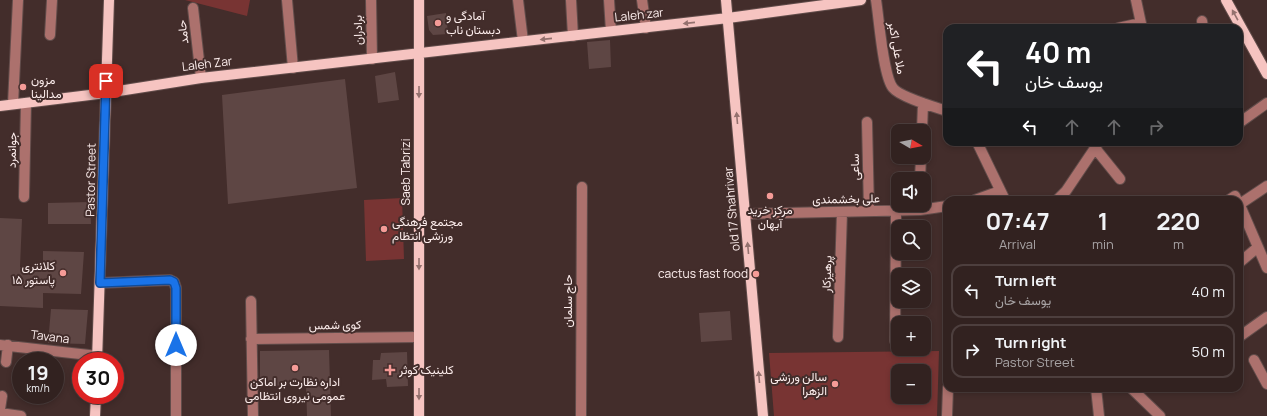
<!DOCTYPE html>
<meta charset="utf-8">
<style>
body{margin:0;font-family:Manrope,Vazirmatn,sans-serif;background:#3a2a29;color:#f1f3f6;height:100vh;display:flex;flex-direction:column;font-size:15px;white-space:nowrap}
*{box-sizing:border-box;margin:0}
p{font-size:13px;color:#a8a4a5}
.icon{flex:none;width:22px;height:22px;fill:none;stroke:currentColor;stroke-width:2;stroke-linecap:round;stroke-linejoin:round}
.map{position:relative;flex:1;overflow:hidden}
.sheet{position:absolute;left:943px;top:196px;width:300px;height:196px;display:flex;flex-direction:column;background:#322220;border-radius:12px;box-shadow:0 2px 6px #0003,0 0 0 1px #4d3f3e}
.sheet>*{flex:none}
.guide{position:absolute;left:943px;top:24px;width:300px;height:122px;border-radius:12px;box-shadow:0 2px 6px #0003,0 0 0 1px #4d3f3e;background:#202124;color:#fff;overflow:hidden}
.needle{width:26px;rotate:100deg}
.controls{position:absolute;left:891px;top:124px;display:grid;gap:8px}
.controls a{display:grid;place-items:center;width:40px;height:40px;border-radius:8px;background:#322220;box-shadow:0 2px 6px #0003,0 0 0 1px #4d3f3e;font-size:20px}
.speed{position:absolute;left:12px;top:352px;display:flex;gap:8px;font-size:20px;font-weight:700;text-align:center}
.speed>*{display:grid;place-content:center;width:52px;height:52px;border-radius:50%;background:#322220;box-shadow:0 2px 6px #0003,0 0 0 1px #4d3f3e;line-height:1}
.speed small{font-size:10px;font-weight:400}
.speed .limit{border:6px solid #d22;background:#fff;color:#111}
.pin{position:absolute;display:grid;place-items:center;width:34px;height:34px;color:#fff;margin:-17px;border-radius:8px;box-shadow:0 2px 6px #0006}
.me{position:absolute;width:44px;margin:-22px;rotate:0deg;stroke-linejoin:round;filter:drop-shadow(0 0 3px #0008)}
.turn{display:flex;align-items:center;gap:14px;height:84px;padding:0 16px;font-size:18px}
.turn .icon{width:52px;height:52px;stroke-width:2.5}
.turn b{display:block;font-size:28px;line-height:34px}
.lanes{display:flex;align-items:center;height:38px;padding:0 16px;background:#0003;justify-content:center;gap:20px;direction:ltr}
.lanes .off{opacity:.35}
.eta{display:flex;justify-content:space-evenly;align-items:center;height:68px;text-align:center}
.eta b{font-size:24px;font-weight:700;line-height:28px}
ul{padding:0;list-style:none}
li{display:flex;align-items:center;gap:12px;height:54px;margin:0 8px 6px;padding:0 8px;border:2px solid #4d3f3e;border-radius:12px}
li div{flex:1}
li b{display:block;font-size:15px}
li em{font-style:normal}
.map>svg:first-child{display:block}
.green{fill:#783433;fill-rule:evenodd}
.building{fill:#5e4644}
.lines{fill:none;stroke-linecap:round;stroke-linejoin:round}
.minor-casing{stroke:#614c4a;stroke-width:12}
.major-casing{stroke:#614c4a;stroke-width:12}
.minor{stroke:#ac716d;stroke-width:10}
.major{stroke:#f6c4c1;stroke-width:10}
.oneway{fill:#94716e}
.route-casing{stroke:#114b97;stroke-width:10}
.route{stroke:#1a73e8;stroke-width:7}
.poi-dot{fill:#f59b97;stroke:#432d2b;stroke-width:1.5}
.labels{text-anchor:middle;stroke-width:4;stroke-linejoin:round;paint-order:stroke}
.street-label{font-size:12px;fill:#fdeeed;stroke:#432d2b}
.poi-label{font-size:12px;fill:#fdeeed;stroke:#432d2b;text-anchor:start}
</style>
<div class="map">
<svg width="1267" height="416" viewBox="0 0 1267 416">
<rect width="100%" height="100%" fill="#432d2b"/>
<path class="green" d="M185 0H250L247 16Z
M402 198 404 259 366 261 364 200Z
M939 351 937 416H774L769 353ZM898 371H924V397H898Z"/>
<path class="building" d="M446 13 448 34 433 35 429 30 427 16Z
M610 40 611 67 589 69 587 42Z
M395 72 399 100 378 103 375 76Z
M345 79 357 188 228 204 222 95Z
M90 202 91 224H48V203Z
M0 218 22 219 20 267 43 268V251L84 252 81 294 43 293V308L0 306Z
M51 309 88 310 85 344 48 343Z
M730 311 732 340 701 342 699 313Z
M329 350 331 416H307L306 385 260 386V351Z
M407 352 408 386 387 387 386 379 372 380 373 360H380L381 353Z"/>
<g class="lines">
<defs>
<path id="minor" d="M287 0 293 68
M371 0 372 59
M518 0 523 41
M571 0 573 36
M609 0 611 31
M642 0 646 28
M876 0C879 18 883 76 893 88 900 97 935 107 947 111
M1136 0 1142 28
M193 8 201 78
M1202 21 1203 28
M1118 28 1141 23
M50 35 52 0
M13 104 18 0
M867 122 869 211
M1239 123 1267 103
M922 131 923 103
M977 142 1005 200
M1095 148 1120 179
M920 179 921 157
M24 197 26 103
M975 200 1000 191
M1057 200 1066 191 1099 142
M1229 200 1235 196 1237 200
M1239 203 1267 268
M1240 204 1267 186
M745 214 920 210 947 206
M1239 263 1258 247
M100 283 170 280 174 282 176 288V416
M251 301 253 416
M838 337 842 212
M1239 337 1267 317
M251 339 419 337
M895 341 896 210
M0 345 98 356
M1254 360 1267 384
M6 362 8 345
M1096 388 1099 416
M1131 388 1160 416
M0 409 2 396
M0 413 21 416
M581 416 582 187
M947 416 948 388"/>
<path id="major" d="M726 0 763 416
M1226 0 1267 74
M0 106 106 93 201 78 728 18 861 0
M97 361 109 0
M95 416 96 395
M419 416V0"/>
</defs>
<use href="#minor" class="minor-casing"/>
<use href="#major" class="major-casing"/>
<use href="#minor" class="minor"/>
<use href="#major" class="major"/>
</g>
<defs><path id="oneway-solid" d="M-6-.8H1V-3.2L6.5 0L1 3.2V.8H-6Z"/></defs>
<g class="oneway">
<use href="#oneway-solid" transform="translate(1235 15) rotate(-119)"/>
<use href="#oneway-solid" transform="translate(689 23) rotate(174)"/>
<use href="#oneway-solid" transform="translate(546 39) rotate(174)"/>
<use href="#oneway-solid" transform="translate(419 92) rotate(90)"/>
<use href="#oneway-solid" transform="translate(737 118) rotate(-95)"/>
<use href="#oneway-solid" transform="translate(748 248) rotate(-95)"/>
<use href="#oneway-solid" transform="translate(419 264) rotate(90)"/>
<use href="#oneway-solid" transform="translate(759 377) rotate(-95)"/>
<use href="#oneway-solid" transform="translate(419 394) rotate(90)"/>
</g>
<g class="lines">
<defs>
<path id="route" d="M106 81 100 283 170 280 174 282 176 288V345"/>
</defs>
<use href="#route" class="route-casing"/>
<use href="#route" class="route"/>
</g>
<g class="poi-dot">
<circle cx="438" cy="23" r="4"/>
<circle cx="23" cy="87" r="4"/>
<circle cx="770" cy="196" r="4"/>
<circle cx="384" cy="229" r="4"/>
<circle cx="63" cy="273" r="4"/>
<circle cx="756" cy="274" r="4"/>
<circle cx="295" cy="368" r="4"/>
<path d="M388 364h4v4h4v4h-4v4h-4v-4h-4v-4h4z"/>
<circle cx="835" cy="384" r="4"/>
</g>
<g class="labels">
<g class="street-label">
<text transform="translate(639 15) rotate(-6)" y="4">Laleh zar</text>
<text transform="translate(358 30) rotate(-91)" y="4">برادران</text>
<text transform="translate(183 32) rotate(-97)" y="4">حامد</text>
<text transform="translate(897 48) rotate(80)" y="4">ملا علی اکبر</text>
<text transform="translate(207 64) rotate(-7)" y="4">Laleh Zar</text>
<text transform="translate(12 150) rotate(-89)" y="4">جوانمرد</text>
<text transform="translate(855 167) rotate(-91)" y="4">ساعی</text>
<text transform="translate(406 172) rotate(-90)" y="4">Saeb Tabrizi</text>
<text transform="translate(91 180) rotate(-89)" y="4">Pastor Street</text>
<text transform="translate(846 199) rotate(-1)" y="4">علی بخشمندی</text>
<text transform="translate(732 209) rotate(-95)" y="4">old 17 Shahrivar</text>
<text transform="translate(827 274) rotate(-88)" y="4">پرهیزکار</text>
<text transform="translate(568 301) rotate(-90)" y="4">حاج سلمان</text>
<text transform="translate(335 325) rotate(-1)" y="4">کوی شمس</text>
<text transform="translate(50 337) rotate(7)" y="4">Tavana</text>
</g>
<g class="poi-label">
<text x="446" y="20">آمادگی و<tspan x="446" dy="14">دبستان ناب</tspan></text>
<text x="31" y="84">مزون<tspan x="31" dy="14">مدالینا</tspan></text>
<text x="770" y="214" text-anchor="middle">مرکز خرید<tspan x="770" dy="14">آیهان</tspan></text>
<text x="392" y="226">مجتمع فرهنگی<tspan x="392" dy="14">ورزشی انتظام</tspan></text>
<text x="55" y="270" text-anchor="end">کلانتری<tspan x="55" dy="14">۱۵ پاستور</tspan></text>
<text x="748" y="278" text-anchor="end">cactus fast food</text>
<text x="399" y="374">کلینیک کوثر</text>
<text x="827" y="381" text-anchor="end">سالن ورزشی<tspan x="827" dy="14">الزهرا</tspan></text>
<text x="295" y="386" text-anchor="middle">اداره نظارت بر اماکن<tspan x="295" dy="14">عمومی نیروی انتظامی</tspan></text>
</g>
</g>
</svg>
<div class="controls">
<a><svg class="needle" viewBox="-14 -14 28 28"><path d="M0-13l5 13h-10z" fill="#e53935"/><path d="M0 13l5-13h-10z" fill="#a8a4a5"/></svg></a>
<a><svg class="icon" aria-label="sound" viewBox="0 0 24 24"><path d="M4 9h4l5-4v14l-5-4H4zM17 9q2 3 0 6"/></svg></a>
<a><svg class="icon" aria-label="search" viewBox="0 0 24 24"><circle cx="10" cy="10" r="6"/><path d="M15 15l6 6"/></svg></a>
<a><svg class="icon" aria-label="layers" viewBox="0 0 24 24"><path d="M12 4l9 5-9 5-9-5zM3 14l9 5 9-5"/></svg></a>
<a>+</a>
<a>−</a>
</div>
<div class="speed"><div>19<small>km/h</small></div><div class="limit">30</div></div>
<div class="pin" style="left:106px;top:81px;background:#d93025"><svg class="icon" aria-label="arrive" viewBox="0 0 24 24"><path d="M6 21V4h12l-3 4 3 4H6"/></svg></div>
<svg class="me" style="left:176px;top:345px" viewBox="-20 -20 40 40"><circle r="19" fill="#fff"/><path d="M0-13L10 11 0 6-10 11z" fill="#1a73e8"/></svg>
<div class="guide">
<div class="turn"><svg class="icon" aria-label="left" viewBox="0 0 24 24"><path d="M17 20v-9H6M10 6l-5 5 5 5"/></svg><div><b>40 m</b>یوسف خان</div></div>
<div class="lanes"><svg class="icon" aria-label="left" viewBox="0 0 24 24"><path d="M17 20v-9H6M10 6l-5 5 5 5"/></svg><svg class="icon off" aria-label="ahead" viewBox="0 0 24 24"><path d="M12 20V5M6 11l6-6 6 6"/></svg><svg class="icon off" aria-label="ahead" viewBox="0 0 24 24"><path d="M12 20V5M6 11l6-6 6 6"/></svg><svg class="icon off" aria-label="right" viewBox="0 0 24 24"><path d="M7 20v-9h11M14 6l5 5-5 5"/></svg></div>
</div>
<section class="sheet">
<div class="eta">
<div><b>07:47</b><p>Arrival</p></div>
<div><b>1</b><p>min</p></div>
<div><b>220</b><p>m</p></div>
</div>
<ul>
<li><svg class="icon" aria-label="left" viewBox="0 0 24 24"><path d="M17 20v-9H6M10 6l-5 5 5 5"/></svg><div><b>Turn left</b><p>یوسف خان</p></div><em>40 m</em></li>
<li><svg class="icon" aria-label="right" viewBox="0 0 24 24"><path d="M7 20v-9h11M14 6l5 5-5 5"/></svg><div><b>Turn right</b><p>Pastor Street</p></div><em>50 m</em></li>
</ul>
</section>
</div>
